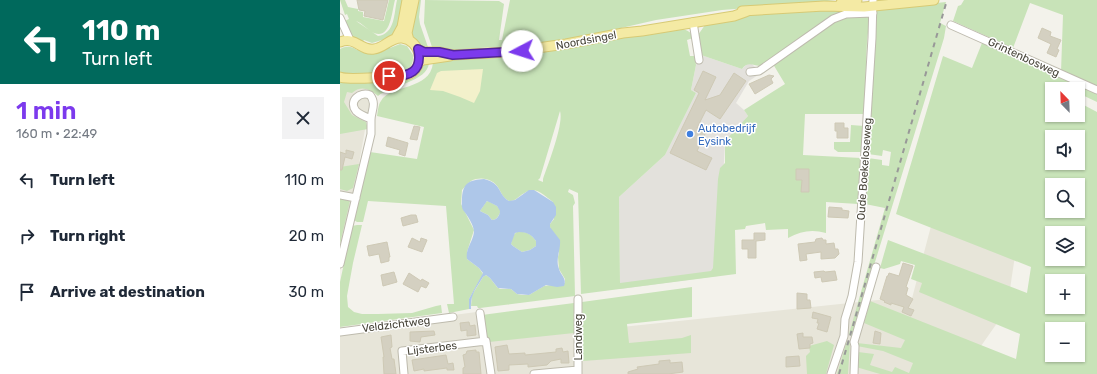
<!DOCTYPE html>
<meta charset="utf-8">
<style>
body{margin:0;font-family:Rubik,sans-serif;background:#f2f2f3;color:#1f2937;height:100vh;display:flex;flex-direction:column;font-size:15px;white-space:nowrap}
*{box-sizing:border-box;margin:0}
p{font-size:13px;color:#747a83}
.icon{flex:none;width:22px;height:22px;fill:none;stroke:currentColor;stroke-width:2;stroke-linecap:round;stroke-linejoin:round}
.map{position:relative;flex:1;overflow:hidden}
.details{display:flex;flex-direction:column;background:#fff;width:340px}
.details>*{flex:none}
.hud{background:#00695c;color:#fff;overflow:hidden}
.needle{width:26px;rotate:337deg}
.buttons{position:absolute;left:705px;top:82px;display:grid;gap:8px}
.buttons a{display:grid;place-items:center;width:40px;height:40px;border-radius:0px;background:#fff;box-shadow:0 1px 3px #0004;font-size:20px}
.pin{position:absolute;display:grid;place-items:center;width:34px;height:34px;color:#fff;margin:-17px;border:2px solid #fff;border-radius:50%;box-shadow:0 1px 4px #0007}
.me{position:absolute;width:44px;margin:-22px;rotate:265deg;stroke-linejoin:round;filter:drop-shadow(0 0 3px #0008)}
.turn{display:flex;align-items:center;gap:14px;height:84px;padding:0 16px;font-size:18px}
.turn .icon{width:52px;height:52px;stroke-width:2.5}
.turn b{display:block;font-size:28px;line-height:34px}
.round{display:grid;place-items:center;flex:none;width:42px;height:42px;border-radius:0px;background:#f2f2f3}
.overview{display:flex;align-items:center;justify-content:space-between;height:68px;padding:0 16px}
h1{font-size:24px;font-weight:600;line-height:30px;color:#7c3aed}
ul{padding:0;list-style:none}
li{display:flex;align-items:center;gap:12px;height:56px;padding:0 16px}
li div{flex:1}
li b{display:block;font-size:15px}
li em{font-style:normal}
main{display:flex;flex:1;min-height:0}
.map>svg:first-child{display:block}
.residential{fill:#e7e5d9}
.industrial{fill:#e3e1dc}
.green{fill:#c8e3b8;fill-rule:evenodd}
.sand{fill:#f3f1cb}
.water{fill:#aec7e9;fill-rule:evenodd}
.building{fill:#d4d0c1;stroke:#cec9b5}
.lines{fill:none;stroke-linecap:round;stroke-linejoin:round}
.minor-casing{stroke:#bebbae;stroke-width:9}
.major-casing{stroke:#d7ca75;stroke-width:11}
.minor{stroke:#fff;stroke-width:7}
.major{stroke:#f4eaa4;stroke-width:9}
.rail{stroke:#989898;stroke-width:2;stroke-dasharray:5 5;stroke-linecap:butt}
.route-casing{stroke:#51269a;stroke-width:10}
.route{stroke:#7c3aed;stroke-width:7}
.shop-dot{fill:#3f7fe0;stroke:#fff;stroke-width:1.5}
.labels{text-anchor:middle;stroke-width:3;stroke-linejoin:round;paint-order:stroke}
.street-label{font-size:11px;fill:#474439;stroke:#fff}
.shop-label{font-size:11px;fill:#366cbe;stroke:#fff;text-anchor:start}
</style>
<main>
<section class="details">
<div class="hud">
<div class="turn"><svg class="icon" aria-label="left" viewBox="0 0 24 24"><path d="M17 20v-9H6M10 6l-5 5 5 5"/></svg><div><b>110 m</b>Turn left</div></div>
</div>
<div class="overview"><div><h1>1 min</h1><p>160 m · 22:49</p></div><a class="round"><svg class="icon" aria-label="close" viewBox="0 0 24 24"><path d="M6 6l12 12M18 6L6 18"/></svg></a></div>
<ul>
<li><svg class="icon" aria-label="left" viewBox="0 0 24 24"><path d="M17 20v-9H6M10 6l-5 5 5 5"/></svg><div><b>Turn left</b></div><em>110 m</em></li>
<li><svg class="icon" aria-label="right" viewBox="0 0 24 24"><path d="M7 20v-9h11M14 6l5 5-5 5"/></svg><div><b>Turn right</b></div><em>20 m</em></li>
<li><svg class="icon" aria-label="arrive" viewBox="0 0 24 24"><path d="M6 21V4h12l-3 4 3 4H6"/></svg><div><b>Arrive at destination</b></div><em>30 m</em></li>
</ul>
</section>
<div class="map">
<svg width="757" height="374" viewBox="0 0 757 374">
<rect width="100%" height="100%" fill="#f3f2eb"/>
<path class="residential" d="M38 56 0 271V63Z
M601 188 676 249 667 309 622 373 624 374H0V330L144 311 149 341 557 298 570 306Z"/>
<path class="industrial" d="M361 55 402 69 407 64H412L421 73 409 81 396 103 404 110 408 116 385 142 378 276 280 289 279 197 325 155 356 93 351 90 356 65 355 56Z"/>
<path class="green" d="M0 0H5L8 7 18 9V11L23 12V17L44 21 49 0H55C52 10 51 40 34 33 28 30 22 23 16 21L38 36C55 34 54 13 57 0H65L56 33 44 42 42 40 32 43 24 40 22 42 9 34 5 21 9 19 7 14 5 15Z
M76 0H81L79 17 80 24 89 50H86L74 40 71 35Z
M85 0 159 1 164 4 159 40H162L170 0H495L472 3 382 10 316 20 242 37 168 48 148 47 116 51 93 50 84 23Z
M624 0H757V88L721 72 723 15 690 3 673 48 613 21 618 6 621 5Z
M606 2 600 23 606 26 604 38 519 314 514 338 509 334 545 208 525 204 528 158 542 160V165L549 166 551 152 543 150 542 156 528 154 537 9Z
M531 9 506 13 423 66C415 67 408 60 402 69L361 55 358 35 365 25 417 14 472 10Z
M530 16 527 41 524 114H465L463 155 521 158 518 204 486 202V233C472 229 461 231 448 238V229L426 230 425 223 406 226 405 229 395 230 396 274 241 294 238 193 229 189 228 192 233 195 235 203 233 206 235 296 140 308H138L137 306H131L132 295 143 277 146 275 150 278 157 287 160 289H171L177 294 182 295H189L204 286 225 283V279L219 269 218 257 219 253 210 227V224L214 219 213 202C201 193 195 184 180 196 176 199 174 201 169 201 163 198 162 194 159 189 154 179 141 176 131 181 128 183 125 187 122 190L121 204 134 230 127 252V259L139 268 143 274 129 299V309L109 313 107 304H114L106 206 28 201 23 222H17L14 220 30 152 77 159 84 127 37 116C38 111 38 105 41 101 50 84 90 91 93 63L111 59 294 34 342 29C347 30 352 32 353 38L347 40 350 56H355L356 65 351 90 356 93 325 155 279 197 280 283 371 271 373 268 378 179 380 168 385 163V141L408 116 404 110 445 84 433 64 500 18ZM220 111C224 124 208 164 203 179V182L198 180 200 178Z
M642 43 757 94V102L738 93V89H730L727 88 726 89H712V115H738V102L757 112V374H540L516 367 518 352 534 354 530 365 552 372 555 367 569 373 573 363 543 351 517 346V343L561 348 565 340 524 323 530 301 676 359 680 334 579 292 582 283 571 279 575 265 561 261 560 264 544 269 540 268 548 240 687 293 691 267 556 214 603 56 632 68ZM712 137H738V163H712ZM712 185H738V211H712ZM712 233H738V259H712ZM712 281H738V307H712ZM712 329H738V355H712Z
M60 44 67 46 73 55C74 67 67 72 56 71L55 74H3L0 72V49C6 46 11 46 17 50L19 47 48 46 50 48Z
M89 63C87 82 51 85 38 96 30 89 21 85 12 93L7 92 4 102 12 115 26 122 28 129 0 134V80L34 79Z
M511 125 524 126 522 152H498L494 149V142H510Z
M19 164 13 188 7 191 0 189V167Z
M0 197 10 201 0 244Z
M148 201 157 206 161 211C159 215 157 220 152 220L148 215 140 211 146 202Z
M17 225H22L13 263 7 296 8 307 14 312 22 314H38L72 313 96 306 101 305 102 313 0 327V282L12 226Z
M177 232C186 231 191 234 196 241V246L190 250 182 252 173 246 171 244C172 239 173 234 177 232Z
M352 287V317L287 324 289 343 342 338 351 335V353L243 361 242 302Z
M234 303V333L149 342 145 339 142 315Z
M487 341 494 345 486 374H467L466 356 470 352 469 346Z
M507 341 510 342 508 374H497Z"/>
<path class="sand" d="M143 69 140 91 134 103 120 97 103 91 90 90 97 73 101 71Z"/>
<path class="water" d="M144 179C163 184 157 194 169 201L175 200 189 190H194L213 202 216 207V215L210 224V227L220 240C221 250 215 259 219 269 221 276 227 278 224 286L217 287 206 285 189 295 177 294 171 289 158 288 150 278 146 275 143 277C136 288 130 295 131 309H129V299L143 273 139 268 127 259C125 249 133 242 134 232 134 225 127 215 123 210 121 206 122 202 122 198 123 182 130 180 144 179ZM147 201 157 206 160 211C160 215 157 220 152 220L148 215 140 211ZM179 232C187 232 192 235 196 241V246L190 250 182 252 173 246 171 244 175 233Z"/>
<path class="building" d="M17 0H48L43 20 24 16 25 11 19 10Z
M702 28 711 32 710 36 721 40 717 49 719 50 716 57 707 53 711 44 698 38Z
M363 71 376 77 365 100 380 95 394 73 406 81 380 119 366 110 357 128 366 132 357 151 372 158 366 170 330 153 359 93 354 90Z
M429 75 434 76 431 79 433 83 415 94 409 84Z
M495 123H504V128H508V138H497V131H495Z
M74 126 80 127 77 140 70 139Z
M48 137 68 143 65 156 59 154 60 150 46 146Z
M6 150 14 152 12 159 5 157 2 170H0V152L6 154Z
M456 169H469V192H461L462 180H456Z
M489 207 502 208V210L509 211 508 218 488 217Z
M71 215H76L78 222 63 226 61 218Z
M414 233H425V240L416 241V258H408V249H402V240H414Z
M72 238 80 242 81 238 87 240 82 252 68 247Z
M482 238 483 240H486V244L494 243 495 249H498L499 254 495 258 481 259V252L466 254 467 260 460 261 458 244 475 242 476 239Z
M47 242 50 257H49V261L41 263 39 254 29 256 27 246Z
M563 263 573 266 566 287 568 288 566 295 573 299 568 308 574 310 571 316 562 312 564 307 551 303V305L544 302 545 301 540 299 547 276H548L549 273 559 276Z
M484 271 485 272 495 271 497 280 482 282 481 277 475 278 474 272Z
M54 272 57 282 43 286 41 275Z
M69 273 81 281 82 279 89 283 86 288 81 286 78 292 63 284Z
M457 293 467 294V300H470L471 308 457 309Z
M473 312 491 317 487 332 477 329 479 323H477L478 319 472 318Z
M129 322 130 326 135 325 136 335 127 336V330L121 331 120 323Z
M94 331 95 335 81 337 80 342 70 341V332Z
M535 331 541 333 540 344 533 343Z
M463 333V337H472L473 343 470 344V348L459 349 457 334Z
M51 335 52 347 50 348 52 359H54L56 374H44L43 357H44L41 337Z
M167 345 169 354 185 353V355L216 352V349L222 348 223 352 228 351 229 363H221V359L211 361 207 365 188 367V364L169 365V370L158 371 155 347Z
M136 350V352H139L141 374H123V368L125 367 123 355 126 354 127 351Z
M106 355 108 364 113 363 114 370H107V368L84 371V369L74 371 72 360Z
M459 356 460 366 446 367V357Z
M330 360V363L342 362 343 372 328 374H288V372L298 369 297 367 319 364V361Z"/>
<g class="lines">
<defs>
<path id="minor" d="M0 18 10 40
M353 22 359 60
M611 25 757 90
M410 72 419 71 493 19 506 14 533 13
M0 195 16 198
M0 264 31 134C31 129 31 125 31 120 31 111 37 104 30 95 20 91 8 101 16 111 20 115 26 117 31 119
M140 313 144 342
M0 332 113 317
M64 374 62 351 146 341 151 374
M194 374 238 370
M238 374V299
M491 374 504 336 505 319 512 296 518 262 532 38 533 0
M514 374 515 346 514 342 536 267"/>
<path id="major" d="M501 3 517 0
M402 11 484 6 524 7 594 0
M56 38 62 27 67 0
M69 40 67 33 74 0
M0 42C16 36 20 51 34 49 44 48 51 37 62 38 80 40 86 65 70 74 63 77 6 80 0 77
M77 49 84 52H99L113 55 168 52 226 44 283 33 302 31 394 16 408 11
M79 62 83 60 110 56"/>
</defs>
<use href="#minor" class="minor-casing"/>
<use href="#major" class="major-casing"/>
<use href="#minor" class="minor"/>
<use href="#major" class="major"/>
<path class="rail" d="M499 374 607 0"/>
</g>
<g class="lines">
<defs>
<path id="route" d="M49 76C69 77 83 72 78 49L84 52H99L113 55 182 51"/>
</defs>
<use href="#route" class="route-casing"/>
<use href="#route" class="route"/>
</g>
<circle class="shop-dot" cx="350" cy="134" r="4"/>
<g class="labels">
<g class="street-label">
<text transform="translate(246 40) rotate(-11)" y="4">Noordsingel</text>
<text transform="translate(684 57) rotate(25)" y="4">Grintenbosweg</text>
<text transform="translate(524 169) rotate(-86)" y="4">Oude Boekeloseweg</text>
<text transform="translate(56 324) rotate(-7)" y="4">Veldzichtweg</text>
<text transform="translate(238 337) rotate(-90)" y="4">Landweg</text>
<text transform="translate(92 348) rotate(-7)" y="4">Lijsterbes</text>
</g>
<g class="shop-label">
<text x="358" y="132">Autobedrijf<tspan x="358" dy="13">Eysink</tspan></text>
</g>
</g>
</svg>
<div class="buttons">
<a><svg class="needle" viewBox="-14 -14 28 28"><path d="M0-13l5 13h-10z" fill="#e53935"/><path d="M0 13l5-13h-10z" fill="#747a83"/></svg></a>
<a><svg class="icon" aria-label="sound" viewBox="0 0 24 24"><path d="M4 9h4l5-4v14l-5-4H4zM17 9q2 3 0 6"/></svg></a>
<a><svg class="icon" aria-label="search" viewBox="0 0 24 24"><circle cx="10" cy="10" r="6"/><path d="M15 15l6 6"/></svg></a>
<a><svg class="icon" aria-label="layers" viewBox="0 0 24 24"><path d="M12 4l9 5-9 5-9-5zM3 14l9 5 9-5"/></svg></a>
<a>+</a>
<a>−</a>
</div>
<div class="pin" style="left:49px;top:76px;background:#d93025"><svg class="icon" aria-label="arrive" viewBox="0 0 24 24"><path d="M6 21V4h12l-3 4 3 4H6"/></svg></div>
<svg class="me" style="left:182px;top:51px" viewBox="-20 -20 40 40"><circle r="19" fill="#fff"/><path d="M0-13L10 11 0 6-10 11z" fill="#7c3aed"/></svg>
</div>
</main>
